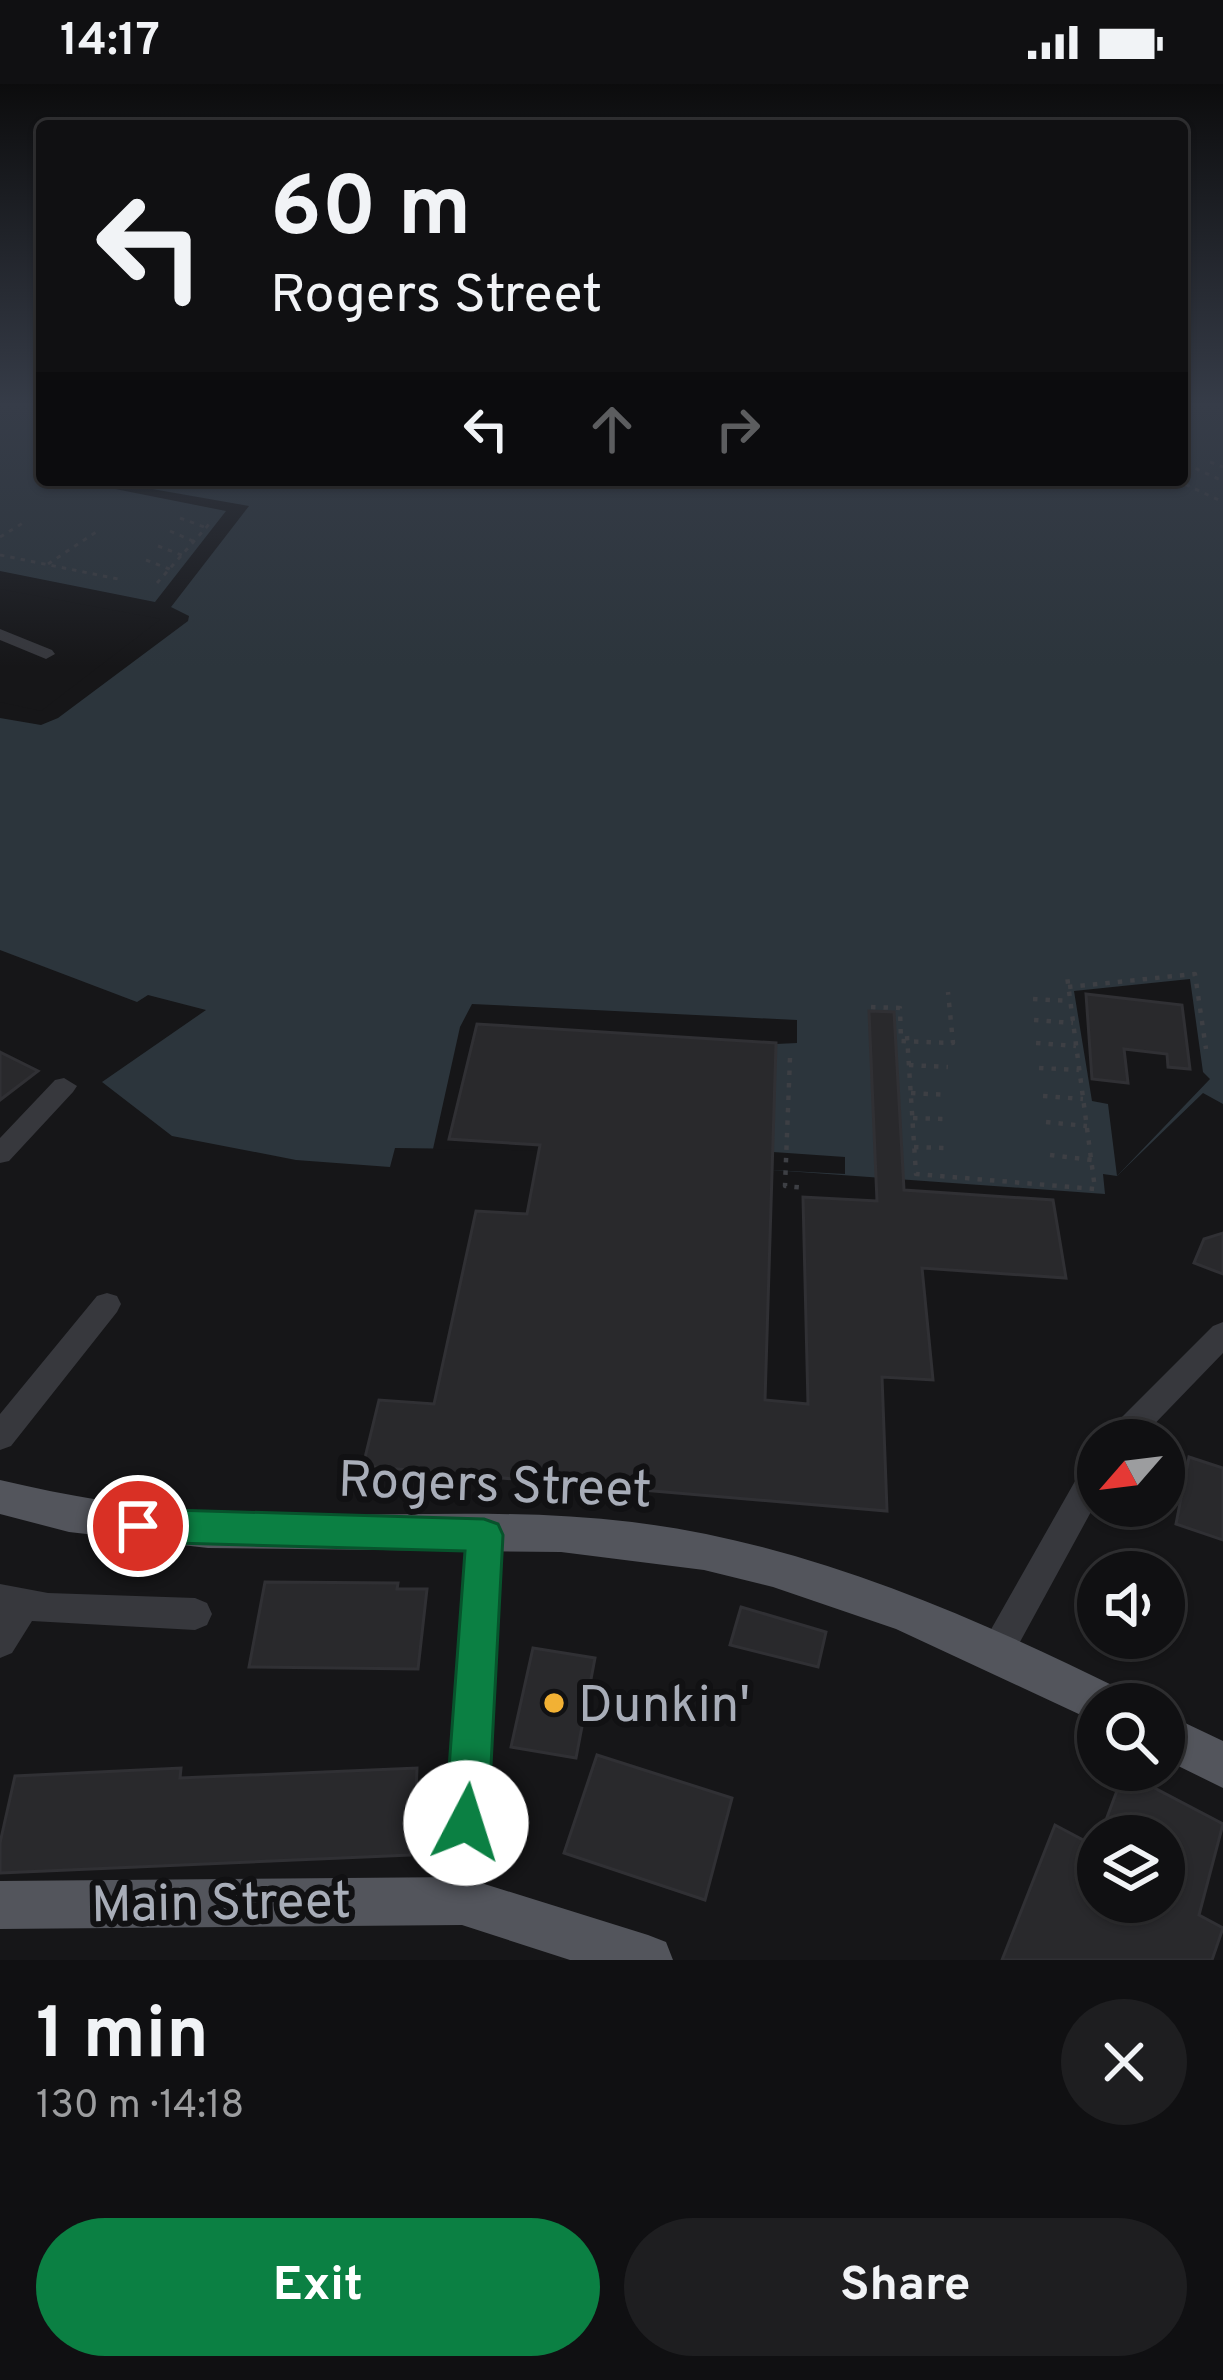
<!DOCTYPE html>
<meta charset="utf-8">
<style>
body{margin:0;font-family:Overpass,sans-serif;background:#1e1e20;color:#f1f3f6;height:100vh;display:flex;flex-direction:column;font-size:45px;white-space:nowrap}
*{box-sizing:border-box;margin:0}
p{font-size:39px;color:#9c9d9f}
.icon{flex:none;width:66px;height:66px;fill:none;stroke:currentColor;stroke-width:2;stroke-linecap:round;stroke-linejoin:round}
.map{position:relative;height:1876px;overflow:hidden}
.details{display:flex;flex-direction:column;background:#101012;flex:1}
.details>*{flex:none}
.banner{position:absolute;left:36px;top:36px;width:1152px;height:366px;border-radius:12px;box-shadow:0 3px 9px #0004,0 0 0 3px #303032;background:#101012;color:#f1f3f6;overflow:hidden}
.needle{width:78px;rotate:242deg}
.controls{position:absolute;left:1077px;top:1335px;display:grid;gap:24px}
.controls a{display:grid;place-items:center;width:108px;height:108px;border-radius:50%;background:#101012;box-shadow:0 3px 9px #0004,0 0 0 3px #303032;font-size:60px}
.pin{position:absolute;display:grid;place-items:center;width:102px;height:102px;color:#fff;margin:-51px;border:6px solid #fff;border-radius:50%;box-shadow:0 3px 12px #0007}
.me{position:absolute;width:132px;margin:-66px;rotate:5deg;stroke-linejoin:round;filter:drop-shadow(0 0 9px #0008)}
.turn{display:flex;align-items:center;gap:42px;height:252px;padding:0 36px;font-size:54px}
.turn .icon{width:156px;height:156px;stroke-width:2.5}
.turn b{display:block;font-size:84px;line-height:102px}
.lanes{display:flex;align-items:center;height:114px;padding:0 36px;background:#0003;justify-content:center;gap:60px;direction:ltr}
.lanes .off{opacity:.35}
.round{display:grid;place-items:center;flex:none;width:126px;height:126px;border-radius:63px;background:#1e1e20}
.summary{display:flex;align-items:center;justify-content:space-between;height:204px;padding:0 36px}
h1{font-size:72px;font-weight:700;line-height:90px}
.cta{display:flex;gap:24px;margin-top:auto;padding:24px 36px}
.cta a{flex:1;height:138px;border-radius:72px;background:#0b8043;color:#fff;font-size:48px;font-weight:700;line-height:138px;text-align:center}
.cta a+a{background:#1e1e20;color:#f1f3f6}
.status{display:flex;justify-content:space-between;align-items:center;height:84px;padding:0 60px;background:#101012;direction:ltr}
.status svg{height:33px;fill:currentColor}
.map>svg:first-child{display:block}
.water{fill:#2c353c}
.pier{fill:#161618}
.building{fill:#29292c;stroke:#303034;stroke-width:3}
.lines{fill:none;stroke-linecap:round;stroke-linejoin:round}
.path-far1{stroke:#3d3f44;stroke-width:3;stroke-dasharray:4.5 6;stroke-linecap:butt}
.path{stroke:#3d3f44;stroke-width:4.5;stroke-dasharray:4.5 8;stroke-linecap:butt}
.minor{fill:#37383d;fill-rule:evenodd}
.major{fill:#53555c;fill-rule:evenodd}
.route{fill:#0b8043;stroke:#07532c;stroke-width:3}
.poi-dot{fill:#f2b134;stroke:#111113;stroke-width:4.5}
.labels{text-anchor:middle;stroke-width:12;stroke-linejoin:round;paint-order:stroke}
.near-street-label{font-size:51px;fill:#a8adb8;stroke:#111113}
.near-poi-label{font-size:51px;fill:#a8adb8;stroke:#111113;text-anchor:start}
</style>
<div class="status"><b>14:17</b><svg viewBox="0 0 49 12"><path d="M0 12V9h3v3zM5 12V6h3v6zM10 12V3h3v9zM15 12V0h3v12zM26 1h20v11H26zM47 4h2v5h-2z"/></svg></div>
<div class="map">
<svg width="1223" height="1876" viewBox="0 0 1223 1876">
<rect width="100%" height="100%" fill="#161618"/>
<path class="water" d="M0 321H42V396H1182V321H1223V1020L1203 1009 1117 1092 1103 1090 1105 1110 772 1086V1069L395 1064 390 1083 296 1076 172 1052 102 998 206 926 148 911 137 918 0 866V624L43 632 167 535 0 504Z"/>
<path class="pier" d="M70 396H101L249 422 171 523 189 532 188 537 58 634 41 641 0 634V618L41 627 161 535 0 505V487L155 518 226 427Z
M1190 895 1203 988 1210 995 1117 1092 1108 1020 1092 1017 1074 907Z
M472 920 797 936V959L776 960 773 1068 845 1073V1090L772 1086V1069L433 1065 460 943Z"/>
<path class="building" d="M1086 910 1182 921 1190 985 1168 983 1167 970 1124 965 1128 999 1092 995Z
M869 927 894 928 904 1106 1053 1116 1066 1194 922 1184 933 1296 882 1293 887 1427 363 1382 379 1316 434 1320 476 1127 527 1130 540 1061 449 1055 477 940 776 959 765 1316 808 1320 803 1113 877 1117Z
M0 968 38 987 0 1016Z
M1223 1149V1190L1194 1179 1204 1155Z
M1189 1373 1223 1384V1456L1176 1440Z
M265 1498 398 1499 397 1505H427L418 1585 249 1583Z
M741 1523 826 1548 818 1583 730 1561Z
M533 1564 595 1574 576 1674 511 1663Z
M597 1671 732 1714 705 1816 564 1769Z
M181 1684 180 1694 417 1684 416 1709H424L410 1771 0 1789V1759L15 1692Z
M1124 1688 1223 1740 1199 1831 1223 1844 1212 1876H1002L1055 1741 1098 1764V1818H1164V1752H1100Z"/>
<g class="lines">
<path class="path-far1" d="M1210 378 1223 383
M1186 380 1223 397
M1176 396 1223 418
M180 434 207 444
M170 447 195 458
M0 453 23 439
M158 462 184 472
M0 471 123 496
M146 476 172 486
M48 480 96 448
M157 499 211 438"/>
<path class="path" d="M1068 903 1195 890 1206 965
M1033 915 1070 917
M871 923 900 924 901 957 953 959 948 908
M1034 936 1073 939
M907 952 916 1090 1095 1105 1067 892
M1036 959 1076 962
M790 974 785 1102 806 1104
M909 981 948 983
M1039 984 1079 986
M911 1009 948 1011
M1043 1012 1083 1015
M913 1034 945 1035
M1046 1038 1087 1042
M914 1063 947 1064
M1050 1071 1092 1076"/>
<path class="minor" d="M0 545 52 566 55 570 46 575 0 556Z
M64 994 77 1002 73 1008 9 1077 0 1079V1054L55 996Z
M107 1209 117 1212 121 1220 117 1228 11 1362 0 1366V1330L97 1212Z
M1223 1238V1269L1139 1356H1103L1108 1347 1213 1242Z
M1098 1372V1415L1009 1578 997 1583 985 1578 980 1567 985 1556 1087 1376Z
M484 1437 496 1441 500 1451 482 1817 476 1831 462 1837 448 1831 442 1817 468 1451 472 1441Z
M0 1500 48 1509 195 1514 207 1519 212 1530 207 1541 195 1546 32 1537 12 1569 0 1574Z"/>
<path class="major" d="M0 1396C68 1412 136 1424 206 1428 348 1437 491 1421 632 1438 804 1459 966 1529 1120 1605L1126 1620H1098V1639L896 1545 773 1503 704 1486 561 1468 208 1464 69 1448 0 1430Z
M1164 1629 1223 1657V1704L1164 1675Z
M462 1793 648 1851 666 1858 673 1876H570L462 1841 0 1845V1797Z"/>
</g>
<linearGradient id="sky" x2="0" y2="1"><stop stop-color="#0c0c0d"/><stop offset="0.55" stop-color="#363c48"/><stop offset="1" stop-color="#363c48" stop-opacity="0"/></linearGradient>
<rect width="1223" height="583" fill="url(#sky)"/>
<path class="route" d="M138 1425 484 1435 498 1440 503 1451 488 1739 481 1754 466 1760 451 1754 445 1739 465 1467 138 1458 125 1453 120 1442 125 1430Z"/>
<circle class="poi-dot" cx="554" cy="1619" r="12"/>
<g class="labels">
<g class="near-street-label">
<text transform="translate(495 1399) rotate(2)" y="18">Rogers Street</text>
<text transform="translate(221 1817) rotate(-1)" y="18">Main Street</text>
</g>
<g class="near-poi-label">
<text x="578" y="1637">Dunkin'</text>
</g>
</g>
</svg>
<div class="controls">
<a><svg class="needle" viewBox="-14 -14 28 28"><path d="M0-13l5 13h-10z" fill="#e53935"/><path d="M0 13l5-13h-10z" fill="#9c9d9f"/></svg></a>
<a><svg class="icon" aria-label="sound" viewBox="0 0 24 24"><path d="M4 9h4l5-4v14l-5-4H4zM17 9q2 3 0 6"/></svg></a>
<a><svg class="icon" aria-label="search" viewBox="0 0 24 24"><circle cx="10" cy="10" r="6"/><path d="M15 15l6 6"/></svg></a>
<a><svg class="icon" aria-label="layers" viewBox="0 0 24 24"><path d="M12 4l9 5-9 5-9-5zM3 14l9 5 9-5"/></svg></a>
</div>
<div class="pin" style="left:138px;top:1442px;background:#d93025"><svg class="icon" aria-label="arrive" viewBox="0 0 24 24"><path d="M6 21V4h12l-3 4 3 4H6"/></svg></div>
<svg class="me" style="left:466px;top:1739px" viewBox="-20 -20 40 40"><circle r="19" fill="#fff"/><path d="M0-13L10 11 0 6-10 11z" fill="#0b8043"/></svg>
<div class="banner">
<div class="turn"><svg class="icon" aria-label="left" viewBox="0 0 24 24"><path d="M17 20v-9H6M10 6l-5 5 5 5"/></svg><div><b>60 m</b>Rogers Street</div></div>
<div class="lanes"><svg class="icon" aria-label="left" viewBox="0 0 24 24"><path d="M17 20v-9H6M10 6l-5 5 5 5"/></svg><svg class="icon off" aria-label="ahead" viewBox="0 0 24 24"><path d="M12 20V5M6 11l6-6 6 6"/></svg><svg class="icon off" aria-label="right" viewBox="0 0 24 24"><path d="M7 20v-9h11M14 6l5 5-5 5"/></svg></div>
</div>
</div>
<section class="details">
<div class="summary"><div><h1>1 min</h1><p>130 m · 14:18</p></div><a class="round"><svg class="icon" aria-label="close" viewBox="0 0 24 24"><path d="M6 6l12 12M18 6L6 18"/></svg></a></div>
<div class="cta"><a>Exit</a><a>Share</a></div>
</section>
